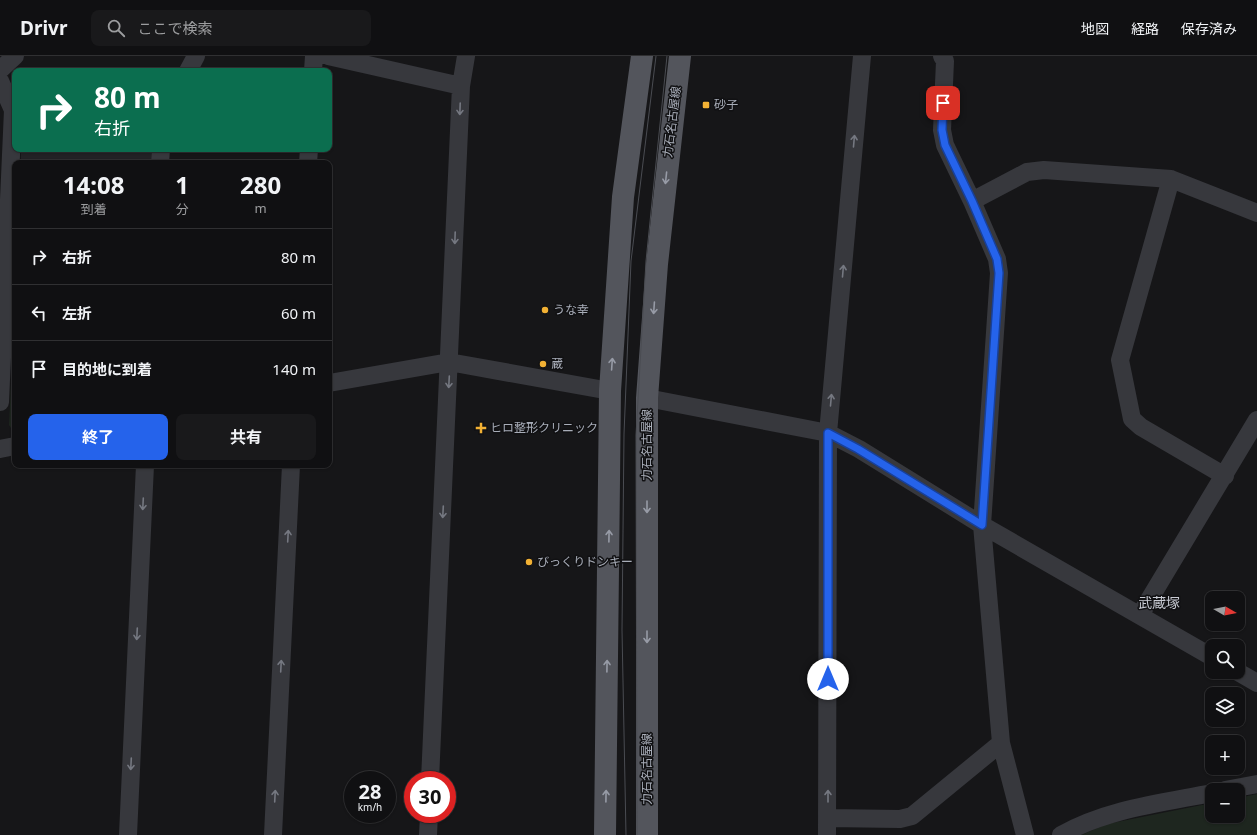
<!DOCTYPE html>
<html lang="ja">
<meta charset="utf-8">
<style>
body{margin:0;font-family:"Noto Sans","Noto Sans JP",sans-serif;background:#19191b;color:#f1f3f6;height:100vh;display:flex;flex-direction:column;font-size:15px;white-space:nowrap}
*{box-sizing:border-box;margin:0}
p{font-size:13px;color:#9c9d9f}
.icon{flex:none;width:22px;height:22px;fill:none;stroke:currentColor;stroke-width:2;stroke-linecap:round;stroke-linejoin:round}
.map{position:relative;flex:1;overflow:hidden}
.drawer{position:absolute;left:12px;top:104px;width:320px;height:308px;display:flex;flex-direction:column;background:#101012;border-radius:8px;box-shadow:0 1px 3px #0004,0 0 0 1px #303032}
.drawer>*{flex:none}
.guide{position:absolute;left:12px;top:12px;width:320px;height:84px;border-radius:8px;box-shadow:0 1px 3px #0004,0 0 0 1px #303032;background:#0b6e4f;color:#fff;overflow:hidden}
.needle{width:26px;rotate:99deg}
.fabs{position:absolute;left:1205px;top:535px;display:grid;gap:8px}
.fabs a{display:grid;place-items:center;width:40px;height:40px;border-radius:8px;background:#101012;box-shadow:0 1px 3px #0004,0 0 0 1px #303032;font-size:20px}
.speed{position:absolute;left:344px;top:715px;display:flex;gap:8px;font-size:20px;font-weight:700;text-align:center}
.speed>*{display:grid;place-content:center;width:52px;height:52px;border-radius:50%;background:#101012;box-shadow:0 1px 3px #0004,0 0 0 1px #303032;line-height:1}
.speed small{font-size:10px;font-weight:400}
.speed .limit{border:6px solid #d22;background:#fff;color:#111}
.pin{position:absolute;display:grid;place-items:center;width:34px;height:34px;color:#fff;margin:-17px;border-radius:8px;box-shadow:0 2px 6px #0006}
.me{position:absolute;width:44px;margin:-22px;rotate:0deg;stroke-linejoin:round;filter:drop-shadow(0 0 3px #0008)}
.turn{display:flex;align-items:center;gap:14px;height:84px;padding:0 16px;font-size:18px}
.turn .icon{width:52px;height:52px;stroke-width:2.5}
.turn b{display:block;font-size:28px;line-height:34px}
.eta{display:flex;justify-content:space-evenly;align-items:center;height:68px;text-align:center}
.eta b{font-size:24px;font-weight:700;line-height:28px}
.button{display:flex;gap:8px;margin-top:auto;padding:8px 16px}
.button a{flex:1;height:46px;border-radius:8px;background:#2563eb;color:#fff;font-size:16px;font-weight:700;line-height:46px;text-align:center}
.button a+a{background:#19191b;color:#f1f3f6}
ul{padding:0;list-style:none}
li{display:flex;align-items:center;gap:12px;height:56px;padding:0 16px;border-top:1px solid #303032}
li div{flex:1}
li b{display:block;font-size:15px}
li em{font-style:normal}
header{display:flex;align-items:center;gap:24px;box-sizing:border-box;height:56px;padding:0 20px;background:#101012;border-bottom:1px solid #303032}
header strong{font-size:19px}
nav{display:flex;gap:22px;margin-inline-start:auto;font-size:14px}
.search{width:280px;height:36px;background:#19191b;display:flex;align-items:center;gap:10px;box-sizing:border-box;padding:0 14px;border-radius:8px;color:#9c9d9f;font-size:15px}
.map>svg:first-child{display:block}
.built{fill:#222225}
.green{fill:#1e261f}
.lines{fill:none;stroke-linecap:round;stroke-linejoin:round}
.minor{stroke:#37383d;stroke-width:18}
.primary{stroke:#53555c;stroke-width:22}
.tram{stroke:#4a4c52;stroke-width:1}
.oneway{stroke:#757881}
.oneway2{stroke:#979ba6}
.route-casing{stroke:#184099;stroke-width:10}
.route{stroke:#2563eb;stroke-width:7}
.poi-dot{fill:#f2b134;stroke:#111113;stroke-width:1.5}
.labels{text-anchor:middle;stroke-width:3;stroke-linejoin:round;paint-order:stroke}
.poi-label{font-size:12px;fill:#a8adb8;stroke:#111113;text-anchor:start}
.street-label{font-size:12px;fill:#a8adb8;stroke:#111113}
.quarter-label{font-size:14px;fill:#c9ccd4;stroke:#111113}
</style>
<header>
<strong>Drivr</strong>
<div class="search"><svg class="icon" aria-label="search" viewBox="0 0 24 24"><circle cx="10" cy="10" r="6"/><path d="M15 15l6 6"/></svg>ここで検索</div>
<nav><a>地図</a><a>経路</a><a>保存済み</a></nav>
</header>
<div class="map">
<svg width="1257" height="779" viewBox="0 0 1257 779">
<rect width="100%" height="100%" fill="#161618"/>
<path class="built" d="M21 93H152L151 107H21Z"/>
<path class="green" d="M15 243V378L9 369Z
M1257 738V779H1081L1107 768 1212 747V760H1238V742Z"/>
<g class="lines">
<path class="minor" d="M328 0 461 30
M942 0 945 5 942 74 945 89 972 145 997 203 999 217 982 469 1001 687 1025 779
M0 14 15 0
M188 15 196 0
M313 15 314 0
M0 25 13 54 0 346
M160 107 161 93
M308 107 309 93
M1171 123 1120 304 1132 363 1141 371 1225 420
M972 145 1027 116 1044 114 1171 123 1257 157
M329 327 449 306 610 335
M647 342 828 377 859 393 982 469 1212 601
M0 393 15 390
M1140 559 1257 364
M1238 616 1257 627
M430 724 461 30 466 0
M1225 734 1257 728
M828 762 900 763 912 760 1001 687
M128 779 145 409
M273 779 291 409
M428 779 429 758
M827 779 828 377 862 0
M1061 779C1107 753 1161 747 1212 737"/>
<path class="primary" d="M605 779 610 335 623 141 642 0
M647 779V342L657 208 680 0"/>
<path class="tram" d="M626 779 622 574 624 378 631 205 656 0
M637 779 636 379 646 205 667 0"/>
</g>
<defs><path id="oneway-shaft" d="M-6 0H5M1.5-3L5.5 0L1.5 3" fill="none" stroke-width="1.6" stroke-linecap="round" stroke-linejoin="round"/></defs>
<g class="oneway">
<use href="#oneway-shaft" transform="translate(460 53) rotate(92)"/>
<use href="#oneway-shaft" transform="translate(854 85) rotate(-85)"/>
<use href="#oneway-shaft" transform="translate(455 182) rotate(92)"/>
<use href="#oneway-shaft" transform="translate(843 215) rotate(-85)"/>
<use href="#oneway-shaft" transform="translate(449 326) rotate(93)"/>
<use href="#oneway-shaft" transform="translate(831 344) rotate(-85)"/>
<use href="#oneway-shaft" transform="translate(143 448) rotate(93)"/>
<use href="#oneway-shaft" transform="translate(443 456) rotate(93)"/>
<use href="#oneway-shaft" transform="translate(288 480) rotate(-87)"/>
<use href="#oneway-shaft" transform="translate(137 578) rotate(93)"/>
<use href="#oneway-shaft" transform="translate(281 610) rotate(-87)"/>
<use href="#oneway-shaft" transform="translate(131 708) rotate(93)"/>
<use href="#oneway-shaft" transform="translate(275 740) rotate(-87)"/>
<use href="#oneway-shaft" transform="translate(828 740) rotate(-90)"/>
</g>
<g class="oneway2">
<use href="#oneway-shaft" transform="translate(666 122) rotate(96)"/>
<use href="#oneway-shaft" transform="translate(654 252) rotate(94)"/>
<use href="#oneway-shaft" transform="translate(612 308) rotate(-86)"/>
<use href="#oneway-shaft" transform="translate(647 451) rotate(90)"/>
<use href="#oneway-shaft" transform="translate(609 480) rotate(-89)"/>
<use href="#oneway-shaft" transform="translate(647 581) rotate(90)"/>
<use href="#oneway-shaft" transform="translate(607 610) rotate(-89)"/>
<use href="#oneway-shaft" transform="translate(606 740) rotate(-89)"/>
</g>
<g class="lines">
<defs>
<path id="route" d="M828 623V377L858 393 982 469 999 217 997 203 972 145 945 89 942 74 943 47"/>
</defs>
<use href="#route" class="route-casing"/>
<use href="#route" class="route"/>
</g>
<g class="poi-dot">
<rect x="702" y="45" width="8" height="8" rx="2"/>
<circle cx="545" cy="254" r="4"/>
<circle cx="543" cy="308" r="4"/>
<path d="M479 366h4v4h4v4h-4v4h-4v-4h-4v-4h4z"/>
<circle cx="529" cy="506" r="4"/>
</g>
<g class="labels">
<g class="poi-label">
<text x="714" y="53">砂子</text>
<text x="553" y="258">うな幸</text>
<text x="551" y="312">蔵</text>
<text x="490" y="376">ヒロ整形クリニック</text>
<text x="537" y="510">びっくりドンキー</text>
</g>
<g class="street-label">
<text transform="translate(672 66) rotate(-83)" y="4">力石名古屋線</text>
<text transform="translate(647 389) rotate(-90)" y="4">力石名古屋線</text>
<text transform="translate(647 713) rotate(-90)" y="4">力石名古屋線</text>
</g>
<g class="quarter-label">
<text x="1159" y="552">武蔵塚</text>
</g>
</g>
</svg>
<div class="fabs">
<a><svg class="needle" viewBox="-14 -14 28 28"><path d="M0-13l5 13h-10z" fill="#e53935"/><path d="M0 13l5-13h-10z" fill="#9c9d9f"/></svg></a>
<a><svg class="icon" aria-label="search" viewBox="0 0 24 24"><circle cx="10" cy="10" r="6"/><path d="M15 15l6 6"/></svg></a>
<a><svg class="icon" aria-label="layers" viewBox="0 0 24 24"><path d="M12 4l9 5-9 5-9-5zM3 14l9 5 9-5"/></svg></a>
<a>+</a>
<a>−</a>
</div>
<div class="speed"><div>28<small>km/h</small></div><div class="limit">30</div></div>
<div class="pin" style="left:943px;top:47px;background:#d93025"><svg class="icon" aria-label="arrive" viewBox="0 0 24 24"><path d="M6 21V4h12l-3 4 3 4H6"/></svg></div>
<svg class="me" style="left:828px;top:623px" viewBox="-20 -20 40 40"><circle r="19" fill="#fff"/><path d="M0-13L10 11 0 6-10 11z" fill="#2563eb"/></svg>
<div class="guide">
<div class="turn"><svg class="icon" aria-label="right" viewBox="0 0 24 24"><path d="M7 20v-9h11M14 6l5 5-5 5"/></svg><div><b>80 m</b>右折</div></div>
</div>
<section class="drawer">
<div class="eta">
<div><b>14:08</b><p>到着</p></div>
<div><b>1</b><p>分</p></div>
<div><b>280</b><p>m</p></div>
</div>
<ul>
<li><svg class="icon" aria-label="right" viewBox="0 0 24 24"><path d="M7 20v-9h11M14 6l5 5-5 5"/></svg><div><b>右折</b></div><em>80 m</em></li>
<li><svg class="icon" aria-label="left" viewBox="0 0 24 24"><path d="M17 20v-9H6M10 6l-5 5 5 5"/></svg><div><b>左折</b></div><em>60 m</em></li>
<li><svg class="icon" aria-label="arrive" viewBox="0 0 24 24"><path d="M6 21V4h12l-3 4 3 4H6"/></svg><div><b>目的地に到着</b></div><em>140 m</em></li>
</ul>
<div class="button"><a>終了</a><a>共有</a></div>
</section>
</div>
